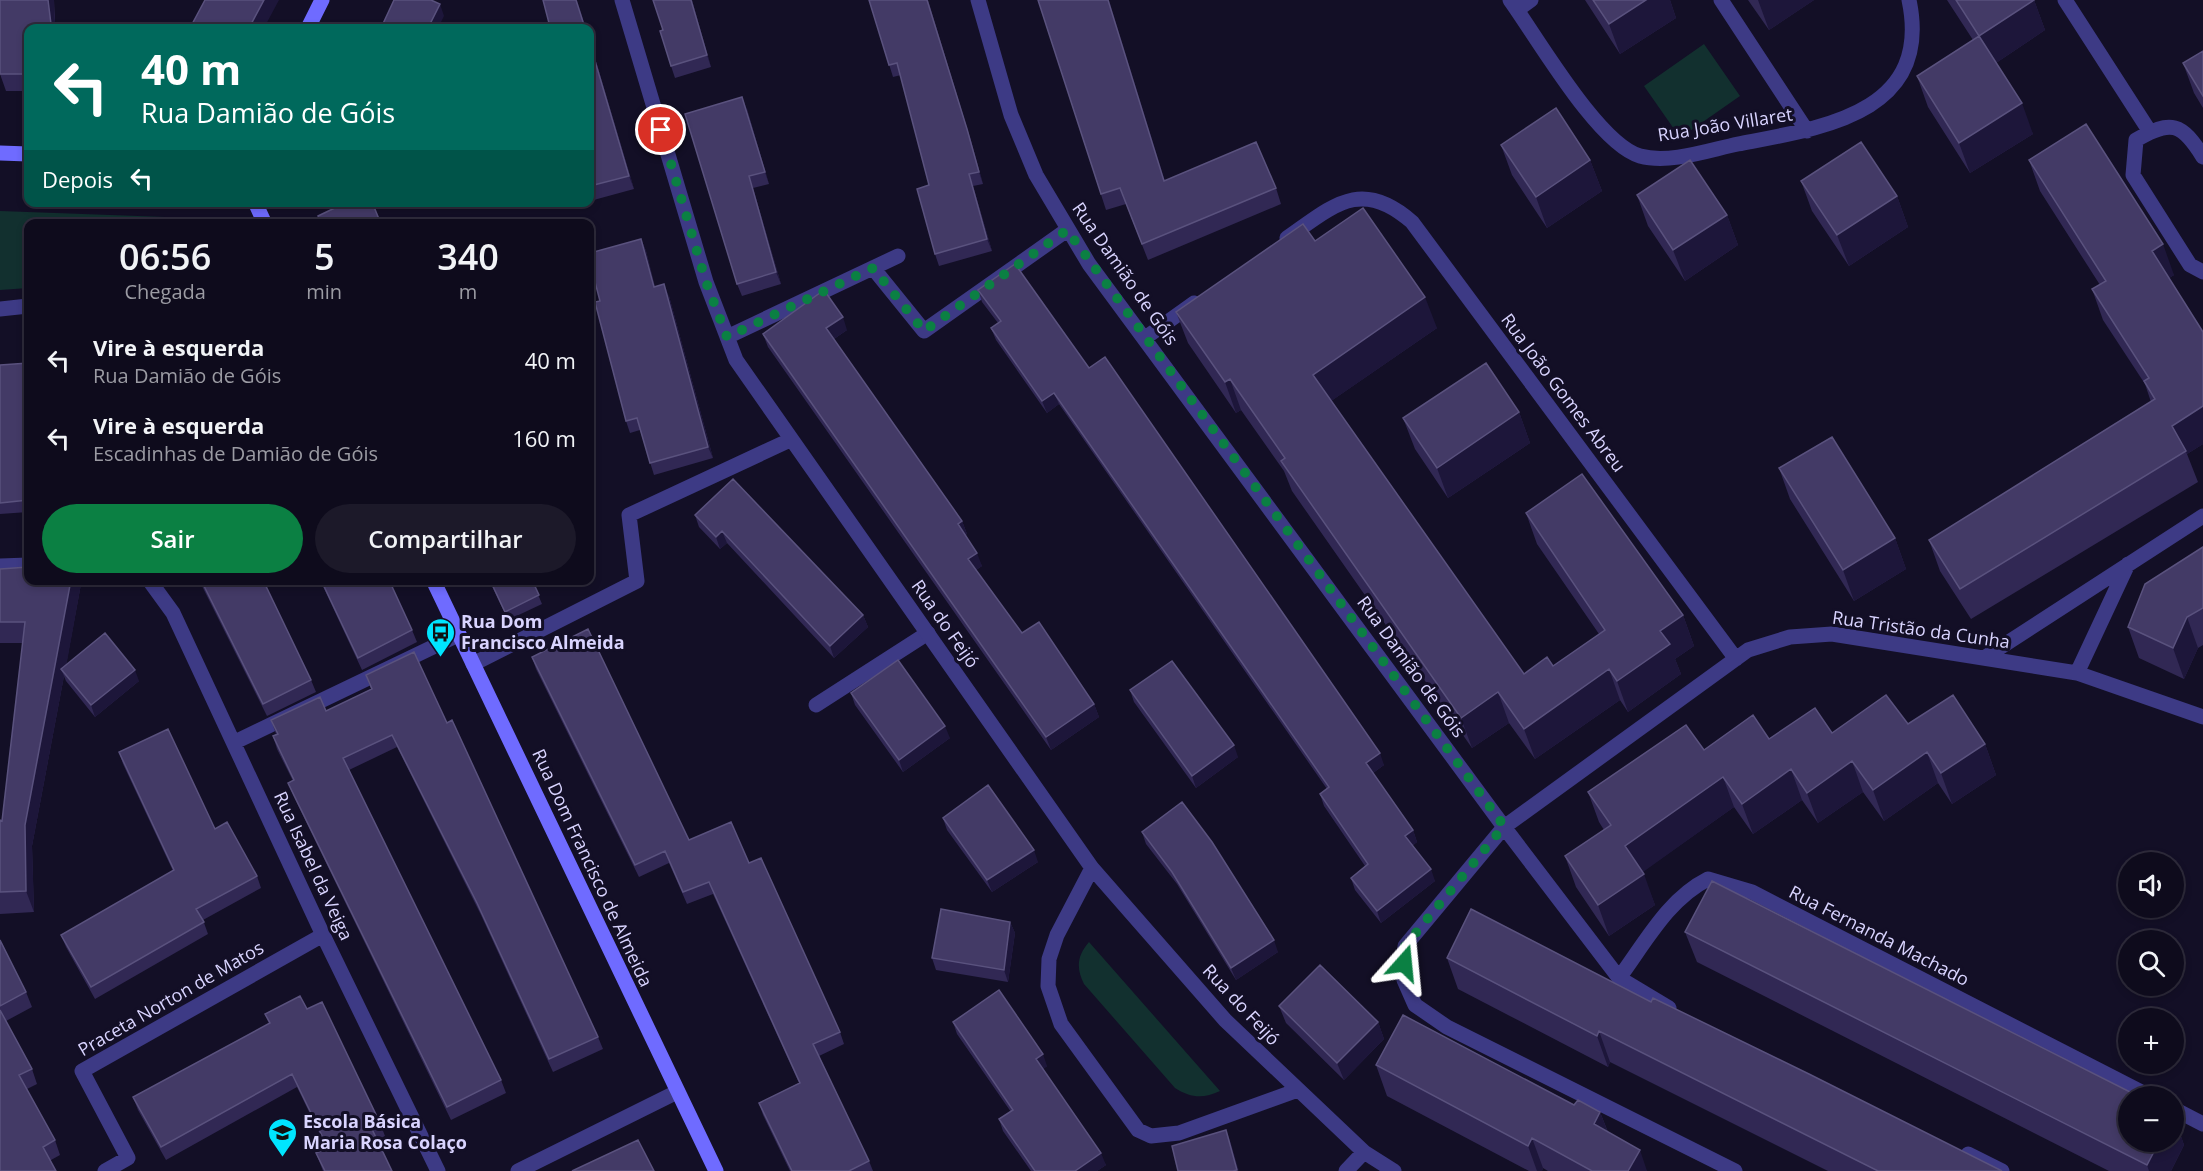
<!DOCTYPE html>
<html lang="pt">
<meta charset="utf-8">
<style>
body{margin:0;font-family:"Open Sans",sans-serif;background:#1c1929;color:#f1f3f6;height:100vh;display:flex;flex-direction:column;font-size:22px;white-space:nowrap}
*{box-sizing:border-box;margin:0}
p{font-size:20px;color:#9b9ba3}
.icon{flex:none;width:33px;height:33px;fill:none;stroke:currentColor;stroke-width:2;stroke-linecap:round;stroke-linejoin:round}
.map{position:relative;flex:1;overflow:hidden}
.details{position:absolute;left:24px;top:219px;width:570px;height:366px;display:flex;flex-direction:column;background:#0e0b1c;border-radius:12px;box-shadow:0 3px 9px #0003,0 0 0 2px #2e2b3b}
.details>*{flex:none}
.banner{position:absolute;left:24px;top:24px;width:570px;height:183px;border-radius:12px;box-shadow:0 3px 9px #0003,0 0 0 2px #2e2b3b;background:#00695c;color:#fff;overflow:hidden}
.buttons{position:absolute;left:2118px;top:852px;display:grid;gap:12px}
.buttons a{display:grid;place-items:center;width:66px;height:66px;border-radius:50%;background:#0e0b1c;box-shadow:0 3px 9px #0003,0 0 0 2px #2e2b3b;font-size:30px}
.pin{position:absolute;display:grid;place-items:center;width:51px;height:51px;color:#fff;margin:-26px;border:3px solid #fff;border-radius:50%;box-shadow:0 2px 6px #0007}
.me{position:absolute;width:66px;margin:-33px;rotate:18deg;stroke-linejoin:round;filter:drop-shadow(0 0 4px #0008)}
.turn{display:flex;align-items:center;gap:21px;height:126px;padding:0 18px;font-size:27px}
.turn .icon{width:78px;height:78px;stroke-width:2.5}
.turn b{display:block;font-size:42px;line-height:51px}
.then{display:flex;align-items:center;height:57px;padding:0 18px;background:#0003;gap:12px;font-size:22px}
.eta{display:flex;justify-content:space-evenly;align-items:center;height:102px;text-align:center}
.eta b{font-size:36px;font-weight:600;line-height:42px}
.action{display:flex;gap:12px;margin-top:auto;padding:12px 18px}
.action a{flex:1;height:69px;border-radius:36px;background:#0b8043;color:#fff;font-size:24px;font-weight:600;line-height:69px;text-align:center}
.action a+a{background:#1c1929;color:#f1f3f6}
ul{padding:0;list-style:none}
li{display:flex;align-items:center;gap:18px;height:78px;padding:0 18px}
li div{flex:1}
li b{display:block;font-size:22px}
li em{font-style:normal}
.map>svg:first-child{display:block}
.green{fill:#12302f}
.lines{fill:none;stroke-linecap:round;stroke-linejoin:round}
.lane{stroke:#3d3a85;stroke-width:15}
.street{stroke:#3d3a85;stroke-width:15}
.secondary{stroke:#6f6bff;stroke-width:15}
.wall{fill:#312854}
.shaded-wall{fill:#1d163a}
.building{fill:#433a66;stroke:#5a527e;stroke-width:1.5}
.route{stroke:#0b8043;stroke-width:10;stroke-dasharray:0 18}
.labels{text-anchor:middle;stroke-width:6;stroke-linejoin:round;paint-order:stroke}
.street-label{font-size:18px;fill:#d9d4ff;stroke:#130f26}
.poi-label{font-size:18px;font-weight:bold;fill:#d9d4ff;stroke:#130f26;text-anchor:start}
</style>
<div class="map">
<svg width="2203" height="1171" viewBox="0 0 2203 1171">
<rect width="100%" height="100%" fill="#130f26"/>
<path class="green" d="M1704 44 1740 96 1687 133 1674 129 1644 86Z
M0 211 193 218 216 223 28 224V288L0 290Z
M1089 942 1220 1091C1203 1099 1191 1098 1175 1088L1084 984C1076 968 1077 956 1089 942Z"/>
<g class="lines">
<path class="lane" d="M816 705 928 633"/>
<path class="street" d="M622 0 706 282 736 360 1092 868 1225 1020 1364 1152 1394 1171
M978 0 1011 115 1036 175 1089 264 1504 827 1619 978 1669 1008
M1510 0C1537 37 1598 144 1640 156 1670 164 1709 150 1738 144 1821 128 1933 114 1909 0
M1721 0 1807 131
M2065 0 2150 132
M1517 10 1531 0
M2203 157C2182 123 2171 119 2136 140L2133 175 2190 265 2203 272
M1287 238C1333 206 1361 177 1412 222L1736 659
M873 268 924 331 1067 230
M0 309 28 306
M727 337 898 256
M1145 338 1194 303
M0 566 28 565
M149 580 173 613 323 935 438 1171
M1984 658 2203 516
M473 664 637 581 629 515 790 440
M2077 673 2128 564
M235 742 458 635
M1092 868 1057 935 1049 959 1048 986 1061 1024 1138 1130 1151 1136 1179 1133 1298 1090
M1619 978C1645 943 1668 899 1708 879L1752 892 2149 1096
M2174 1109 2203 1124
M1968 1154 2002 1171
M105 1171 128 1158 82 1071 323 935
M518 1171 677 1092
M1346 1171 1364 1152
M1735 1171 1447 1027 1415 1005 1404 980 1405 946 1504 827 1748 650 1790 637 1832 634 2077 673 2203 717"/>
<path class="secondary" d="M308 28 322 0
M0 153 28 154
M255 202 265 224
M433 580 716 1171"/>
</g>
<path class="wall" d="M0 0H54L55 24 152 28H28V91H6L0 74Z
M692 0 711 67 675 78 671 66 663 30Z
M869 0H928L971 141 983 184 973 186 992 251 939 266 935 254 929 185 901 75 893 77Z
M1038 0 1165 180 1276 188 1281 204 1148 260 1126 204 1106 210Z
M1585 0H1670L1676 18 1620 54Z
M1748 0H1814L1769 30Z
M1947 0H2034L2045 30 1996 63 2033 134 1970 173 1928 107 1917 76 1973 40Z
M590 41 634 189 590 201Z
M2203 51V108L2194 93 2183 63Z
M747 109 769 184 753 188 781 284 742 296 737 284Z
M1501 145 1590 160 1602 191 1547 228 1512 175Z
M2029 160 2174 275 2169 278 2203 332V444L2187 454 2198 482 1971 619 1940 571 1929 540 2151 402 2145 384 2103 320 2092 289 2100 285 2040 191Z
M1801 181 1897 196 1908 227 1849 266 1812 211Z
M1637 195 1727 215 1738 245 1685 281 1648 226Z
M570 202H584L571 206Z
M641 239 646 251 655 287 669 296 713 458 654 475 640 430 630 433 626 421 600 301Z
M1315 241 1437 328 1331 401 1524 674 1553 666 1599 634 1537 544 1526 513 1683 615 1694 646 1675 659 1681 674 1628 712 1620 700 1535 759 1509 723 1472 748 1292 491 1284 471 1241 410 1236 413 1188 343 1176 312Z
M978 290 1089 368 1384 765 1373 773 1413 830 1417 842 1412 846 1435 881 1381 923 1355 890 1351 878 1365 866 1324 806 1320 794 1327 789 1059 404 1047 413 996 340 991 328 998 323 982 302Z
M847 330 834 339 962 521 967 534 965 535 982 566 976 570 1022 633 1094 704 1099 717 1051 750 768 347 763 334Z
M28 363V512L0 514V365Z
M1519 412 1530 443 1448 498 1415 449 1403 418Z
M1779 468 1895 538 1906 569 1854 601 1790 499Z
M695 515 863 615 868 627 834 658 727 543 720 549 699 527Z
M2203 547V645L2198 648 2184 679 2139 658 2128 627Z
M0 569 28 580H80L81 584 66 665 139 681 95 717 66 681 64 676 32 846 34 912 0 914V820L2 821 23 643H0Z
M199 580H263L311 680 316 692 267 716Z
M320 580H389L412 630 417 642 362 670Z
M489 580H532L542 604 508 620Z
M532 657 689 840 749 863 840 1032 844 1044 819 1056 869 1161 873 1171H790L763 1115 759 1103 799 1083 713 894 687 904 669 863 639 877 536 669Z
M366 675 447 723 598 1037 603 1049 553 1072 481 915 397 747 349 770 501 1080 506 1093 451 1120 293 795 288 783 293 781 277 749 273 736 276 734 271 720 326 711 371 689Z
M1130 690 1238 757 1196 788 1134 702Z
M851 693 950 738 903 772 855 705Z
M1908 724 1985 744 1996 775 1952 804 1938 783 1884 821 1863 792 1818 823 1802 800 1753 834 1734 807 1642 872 1655 905 1609 936 1576 887 1565 856 1604 830 1599 822 1588 792 1704 750 1769 739Z
M119 752 257 876 261 888 203 920 208 934 95 999 66 947 61 935 173 871 123 764Z
M943 818 1038 862 992 892 947 830Z
M1142 832 1278 952 1236 980 1177 884 1146 844Z
M1010 922 1015 933 1008 982 936 970 932 958Z
M1685 932 2174 1142V1116L2184 1145 2171 1171H2109L1697 962Z
M0 940 26 992 32 1007 6 1021 32 1069 37 1084 27 1089 55 1140 60 1155 51 1160 0 1171Z
M1447 958 1651 1002 2002 1171H1828L1610 1062 1608 1067 1458 989Z
M1279 1006 1378 1022 1384 1039 1344 1080 1286 1023Z
M307 1009 380 1123 385 1136 377 1140 392 1171H323L316 1153 327 1149 297 1087 166 1160 138 1110 133 1097 269 1024 265 1014Z
M953 1022 1047 1066 1043 1069 1106 1165 1097 1171H1031L1003 1131 999 1119 1011 1112 957 1034Z
M1376 1065 1574 1105 1600 1112 1608 1132 1647 1171H1548L1543 1168 1542 1171H1529L1387 1096Z"/>
<path class="shaded-wall" d="M48 0H54V15L56 28 51 24Z
M264 0H279L264 28H249Z
M576 0H577L586 28H585Z
M691 0H692L711 67 707 55Z
M927 0 971 141 983 184 979 172Z
M1108 0H1109L1170 197 1164 181Z
M1646 0H1670L1676 18 1620 54 1609 24Z
M1758 0H1814L1769 30Z
M2034 0 2045 30 1990 67 1979 36Z
M440 4 444 16 438 28H428Z
M590 41 634 189 629 176 590 44Z
M742 97 747 109 769 184 765 172Z
M2022 103 2033 134 1970 173 1959 143Z
M1590 160 1602 191 1547 228 1536 197Z
M969 174 973 186 992 251 987 239Z
M749 176 753 188 781 284 776 272Z
M1897 196 1908 227 1849 266 1837 235Z
M1727 215 1738 245 1685 281 1673 250Z
M641 239 646 251 658 299 654 287Z
M2163 244 2174 275 2163 282 2152 251Z
M664 284 669 296 713 458 708 447Z
M1425 297 1437 328 1324 406 1313 375Z
M843 317 847 330 831 341 826 328Z
M1230 379 1241 410 1236 413 1225 382Z
M1054 393 1059 404 1047 413 1042 401Z
M2203 406V444L2187 454 2172 426Z
M1519 412 1530 443 1448 498 1437 468Z
M962 521 967 534 963 537 958 524Z
M722 531 727 543 720 549 716 537Z
M1895 538 1906 569 1854 601 1843 570Z
M977 553 982 566 973 572 968 559Z
M71 580H80L81 584 65 673 61 669 64 676 32 846 34 912 26 891 25 825Z
M863 615 868 627 834 658 830 646Z
M1683 615 1694 646 1675 659 1681 674 1628 712 1617 681 1660 631Z
M2187 617 2198 648 2184 679 2173 648Z
M1609 669 1620 700 1535 759 1524 729Z
M135 670 139 681 95 717 91 705Z
M1498 692 1509 723 1472 748 1461 718Z
M1094 704 1099 717 1051 750 1046 737Z
M945 726 950 738 903 772 899 760Z
M1985 744 1996 775 1952 804 1941 773Z
M1234 745 1238 757 1196 788 1192 776Z
M1927 752 1938 783 1884 821 1873 790Z
M1380 753 1384 765 1370 775 1366 763Z
M1852 761 1863 792 1818 823 1807 793Z
M1791 769 1802 800 1753 834 1742 804Z
M1723 777 1734 807 1636 877 1625 846Z
M1413 830 1417 842 1409 848 1405 836Z
M1034 850 1038 862 992 892 987 880Z
M1431 869 1435 881 1381 923 1377 911Z
M1644 874 1655 905 1609 936 1598 905Z
M1010 922 1015 933 1008 982 1004 970Z
M1274 940 1278 952 1236 980 1231 968Z
M1378 1022 1384 1039 1344 1080 1337 1063Z
M1599 1031 1610 1062 1608 1067 1597 1036Z
M1043 1054 1047 1066 1041 1071 1036 1059Z
M1600 1112 1612 1143 1594 1124Z
M2174 1116 2184 1145 2171 1171H2149L2147 1165 2159 1142H2174Z
M1226 1130 1230 1140 1239 1171 1237 1170Z
M1532 1138 1543 1168 1542 1171H1537L1528 1146Z
M1640 1150 1647 1171H1628Z
M1101 1153 1106 1165 1097 1171H1075Z"/>
<path class="building" d="M0 0H48L51 24 152 28H28V74H0Z
M205 0H264L249 28H190Z
M394 0H431L440 4 428 28H381Z
M543 0H576L585 28H533L549 23Z
M653 0H691L707 55 671 66 660 31 663 30Z
M869 0H927L967 129 979 172 969 174 987 239 935 254 917 189 929 185 897 63 889 65Z
M1038 0H1108L1164 181 1256 142 1276 188 1142 244 1120 188 1101 194Z
M1593 0H1646L1609 24Z
M1956 0H2034L1979 36Z
M1979 36 2022 103 1959 143 1917 76Z
M590 44 629 176 590 186Z
M2203 51V96L2183 63Z
M742 97 765 172 749 176 776 272 737 284 685 114Z
M1556 108 1590 160 1536 197 1501 145Z
M2086 124 2163 244 2152 251 2203 332V406L2172 426 2186 451 1960 589 1929 540 2155 399 2144 381 2149 378 2092 289 2106 281 2029 160Z
M1861 142 1897 196 1837 235 1801 181Z
M1690 160 1727 215 1673 250 1637 195Z
M340 202H372L381 224H321L318 216 341 205Z
M1363 208 1425 297 1313 375 1524 674 1547 657 1553 666 1605 630 1526 513 1582 474 1683 615 1660 631 1670 644 1617 681 1609 669 1524 729 1498 692 1461 718 1281 461 1285 458 1230 379 1225 382 1176 312 1303 224 1315 241Z
M641 239 654 287 664 284 708 447 650 463 637 418 626 421 595 302 600 301 590 263V253Z
M1015 264 1089 368 1105 357 1380 753 1366 763 1413 830 1405 836 1431 869 1377 911 1351 878 1368 864 1320 794 1329 787 1054 393 1042 401 991 328 1001 321 978 290Z
M824 290 843 317 826 328 962 521 958 524 977 553 968 559 1022 633 1039 622 1094 704 1046 737 763 334Z
M28 363V500L0 503V365Z
M1486 363 1519 412 1437 468 1403 418Z
M1832 437 1895 538 1843 570 1779 468Z
M733 479 863 615 830 646 722 531 716 537 695 515Z
M2203 547V608L2187 617 2173 648 2128 627 2145 584Z
M28 567V580H71L25 825 26 891 0 892V820L2 821 25 622H0V569Z
M201 580H263L311 680 263 704Z
M321 580H389L412 630 358 658Z
M490 580H532L539 595 505 612Z
M588 629 689 840 731 822 749 863 761 858 840 1032 813 1044 869 1161 849 1171H792L759 1103 800 1083 709 882 683 892 665 851 635 865 532 657Z
M105 633 135 670 91 705 61 669Z
M414 652 447 723 452 720 598 1037 549 1059 477 903 392 735 343 758 501 1080 447 1107 288 783 294 780 273 736 278 734 271 720 320 697 326 711 372 689 366 675Z
M898 660 945 726 899 760 851 693Z
M1172 661 1234 745 1192 776 1130 690Z
M1886 695 1908 724 1953 695 1985 744 1941 773 1927 752 1873 790 1852 761 1807 793 1791 769 1742 804 1723 777 1625 846 1644 874 1598 905 1565 856 1611 825 1588 792 1686 725 1704 750 1753 715 1769 739 1815 708 1832 733Z
M168 729 215 829 227 822 257 876 196 909 204 922 91 987 61 935 174 870 119 752Z
M988 785 1034 850 987 880 943 818Z
M1182 802 1212 842 1274 940 1231 968 1172 872 1142 832Z
M1712 881 2138 1096H2128V1142H2159L2147 1165 1685 932Z
M941 909 1010 922 1004 970 932 958Z
M1471 909 1651 1002 1653 998 1809 1074 2002 1171H1878L1599 1031 1597 1036 1447 958Z
M0 940 26 992 0 1006Z
M1320 965 1378 1022 1337 1063 1279 1006Z
M999 990 1043 1054 1036 1059 1101 1153 1075 1171H1035L999 1119 1013 1110 953 1022Z
M300 996 307 1009 322 1002 380 1123 371 1127 392 1171H325L316 1153 328 1148 292 1074 161 1147 133 1097 270 1023 265 1014Z
M0 1010 32 1069 19 1075 55 1140 43 1147 56 1171H0Z
M1403 1015 1574 1105 1578 1100 1600 1112 1594 1124 1640 1150 1628 1171H1592L1532 1138 1528 1146 1376 1065Z
M1226 1130 1237 1170 1233 1171H1178L1172 1146Z
M638 1140 654 1171H572Z"/>
<g class="lines">
<path class="route" d="M661 130 706 282 727 337 873 268 924 331 1067 230 1504 826 1405 946 1404 963"/>
</g>
<defs>
<symbol id="bus-pin" viewBox="-11 -11 22 30"><path d="M0 17L-7.5 6A9.5 9.5 0 1 1 7.5 6Z" fill="#00e5ff" stroke="#130f26"/><path d="M-5-6H5V4H4V6H2V4H-2V6H-4V4H-5ZM-3.5-4V0h7V-4ZM-3.5 1.2v1.5H-2V1.2ZM2 1.2v1.5H3.5V1.2Z" fill="#111"/></symbol>
<symbol id="school-pin" viewBox="-11 -11 22 30"><path d="M0 17L-7.5 6A9.5 9.5 0 1 1 7.5 6Z" fill="#00e5ff" stroke="#130f26"/><path d="M0-5L7-2L0 1L-7-2ZM-4 1L0 2.5L4 1V4Q0 6-4 4Z" fill="#111"/></symbol>
</defs>
<g fill-rule="evenodd">
<use href="#bus-pin" x="424" y="616" width="33" height="45"/>
<use href="#school-pin" x="266" y="1116" width="33" height="45"/>
</g>
<g class="labels">
<g class="street-label">
<text transform="translate(1725 125) rotate(-9)" y="6">Rua João Villaret</text>
<text transform="translate(1125 274) rotate(55)" y="6">Rua Damião de Góis</text>
<text transform="translate(1563 393) rotate(53)" y="6">Rua João Gomes Abreu</text>
<text transform="translate(945 624) rotate(55)" y="6">Rua do Feijó</text>
<text transform="translate(1921 630) rotate(8)" y="6">Rua Tristão da Cunha</text>
<text transform="translate(1411 667) rotate(54)" y="6">Rua Damião de Góis</text>
<text transform="translate(313 866) rotate(65)" y="6">Rua Isabel da Veiga</text>
<text transform="translate(592 868) rotate(65)" y="6">Rua Dom Francisco de Almeida</text>
<text transform="translate(1879 936) rotate(27)" y="6">Rua Fernanda Machado</text>
<text transform="translate(171 999) rotate(-30)" y="6">Praceta Norton de Matos</text>
<text transform="translate(1241 1005) rotate(47)" y="6">Rua do Feijó</text>
</g>
<g class="poi-label">
<text x="461" y="628">Rua Dom<tspan x="461" dy="21">Francisco Almeida</tspan></text>
<text x="303" y="1128">Escola Básica<tspan x="303" dy="21">Maria Rosa Colaço</tspan></text>
</g>
</g>
</svg>
<div class="buttons">
<a><svg class="icon" aria-label="sound" viewBox="0 0 24 24"><path d="M4 9h4l5-4v14l-5-4H4zM17 9q2 3 0 6"/></svg></a>
<a><svg class="icon" aria-label="search" viewBox="0 0 24 24"><circle cx="10" cy="10" r="6"/><path d="M15 15l6 6"/></svg></a>
<a>+</a>
<a>−</a>
</div>
<div class="pin" style="left:661px;top:130px;background:#d93025"><svg class="icon" aria-label="arrive" viewBox="0 0 24 24"><path d="M6 21V4h12l-3 4 3 4H6"/></svg></div>
<svg class="me" style="left:1404px;top:963px" viewBox="-20 -20 40 40"><path d="M0-17L14 15 0 8-14 15z" fill="#0b8043" stroke="#fff" stroke-width="4"/></svg>
<div class="banner">
<div class="turn"><svg class="icon" aria-label="left" viewBox="0 0 24 24"><path d="M17 20v-9H6M10 6l-5 5 5 5"/></svg><div><b>40 m</b>Rua Damião de Góis</div></div>
<div class="then">Depois<svg class="icon" aria-label="left" viewBox="0 0 24 24"><path d="M17 20v-9H6M10 6l-5 5 5 5"/></svg></div>
</div>
<section class="details">
<div class="eta">
<div><b>06:56</b><p>Chegada</p></div>
<div><b>5</b><p>min</p></div>
<div><b>340</b><p>m</p></div>
</div>
<ul>
<li><svg class="icon" aria-label="left" viewBox="0 0 24 24"><path d="M17 20v-9H6M10 6l-5 5 5 5"/></svg><div><b>Vire à esquerda</b><p>Rua Damião de Góis</p></div><em>40 m</em></li>
<li><svg class="icon" aria-label="left" viewBox="0 0 24 24"><path d="M17 20v-9H6M10 6l-5 5 5 5"/></svg><div><b>Vire à esquerda</b><p>Escadinhas de Damião de Góis</p></div><em>160 m</em></li>
</ul>
<div class="action"><a>Sair</a><a>Compartilhar</a></div>
</section>
</div>
